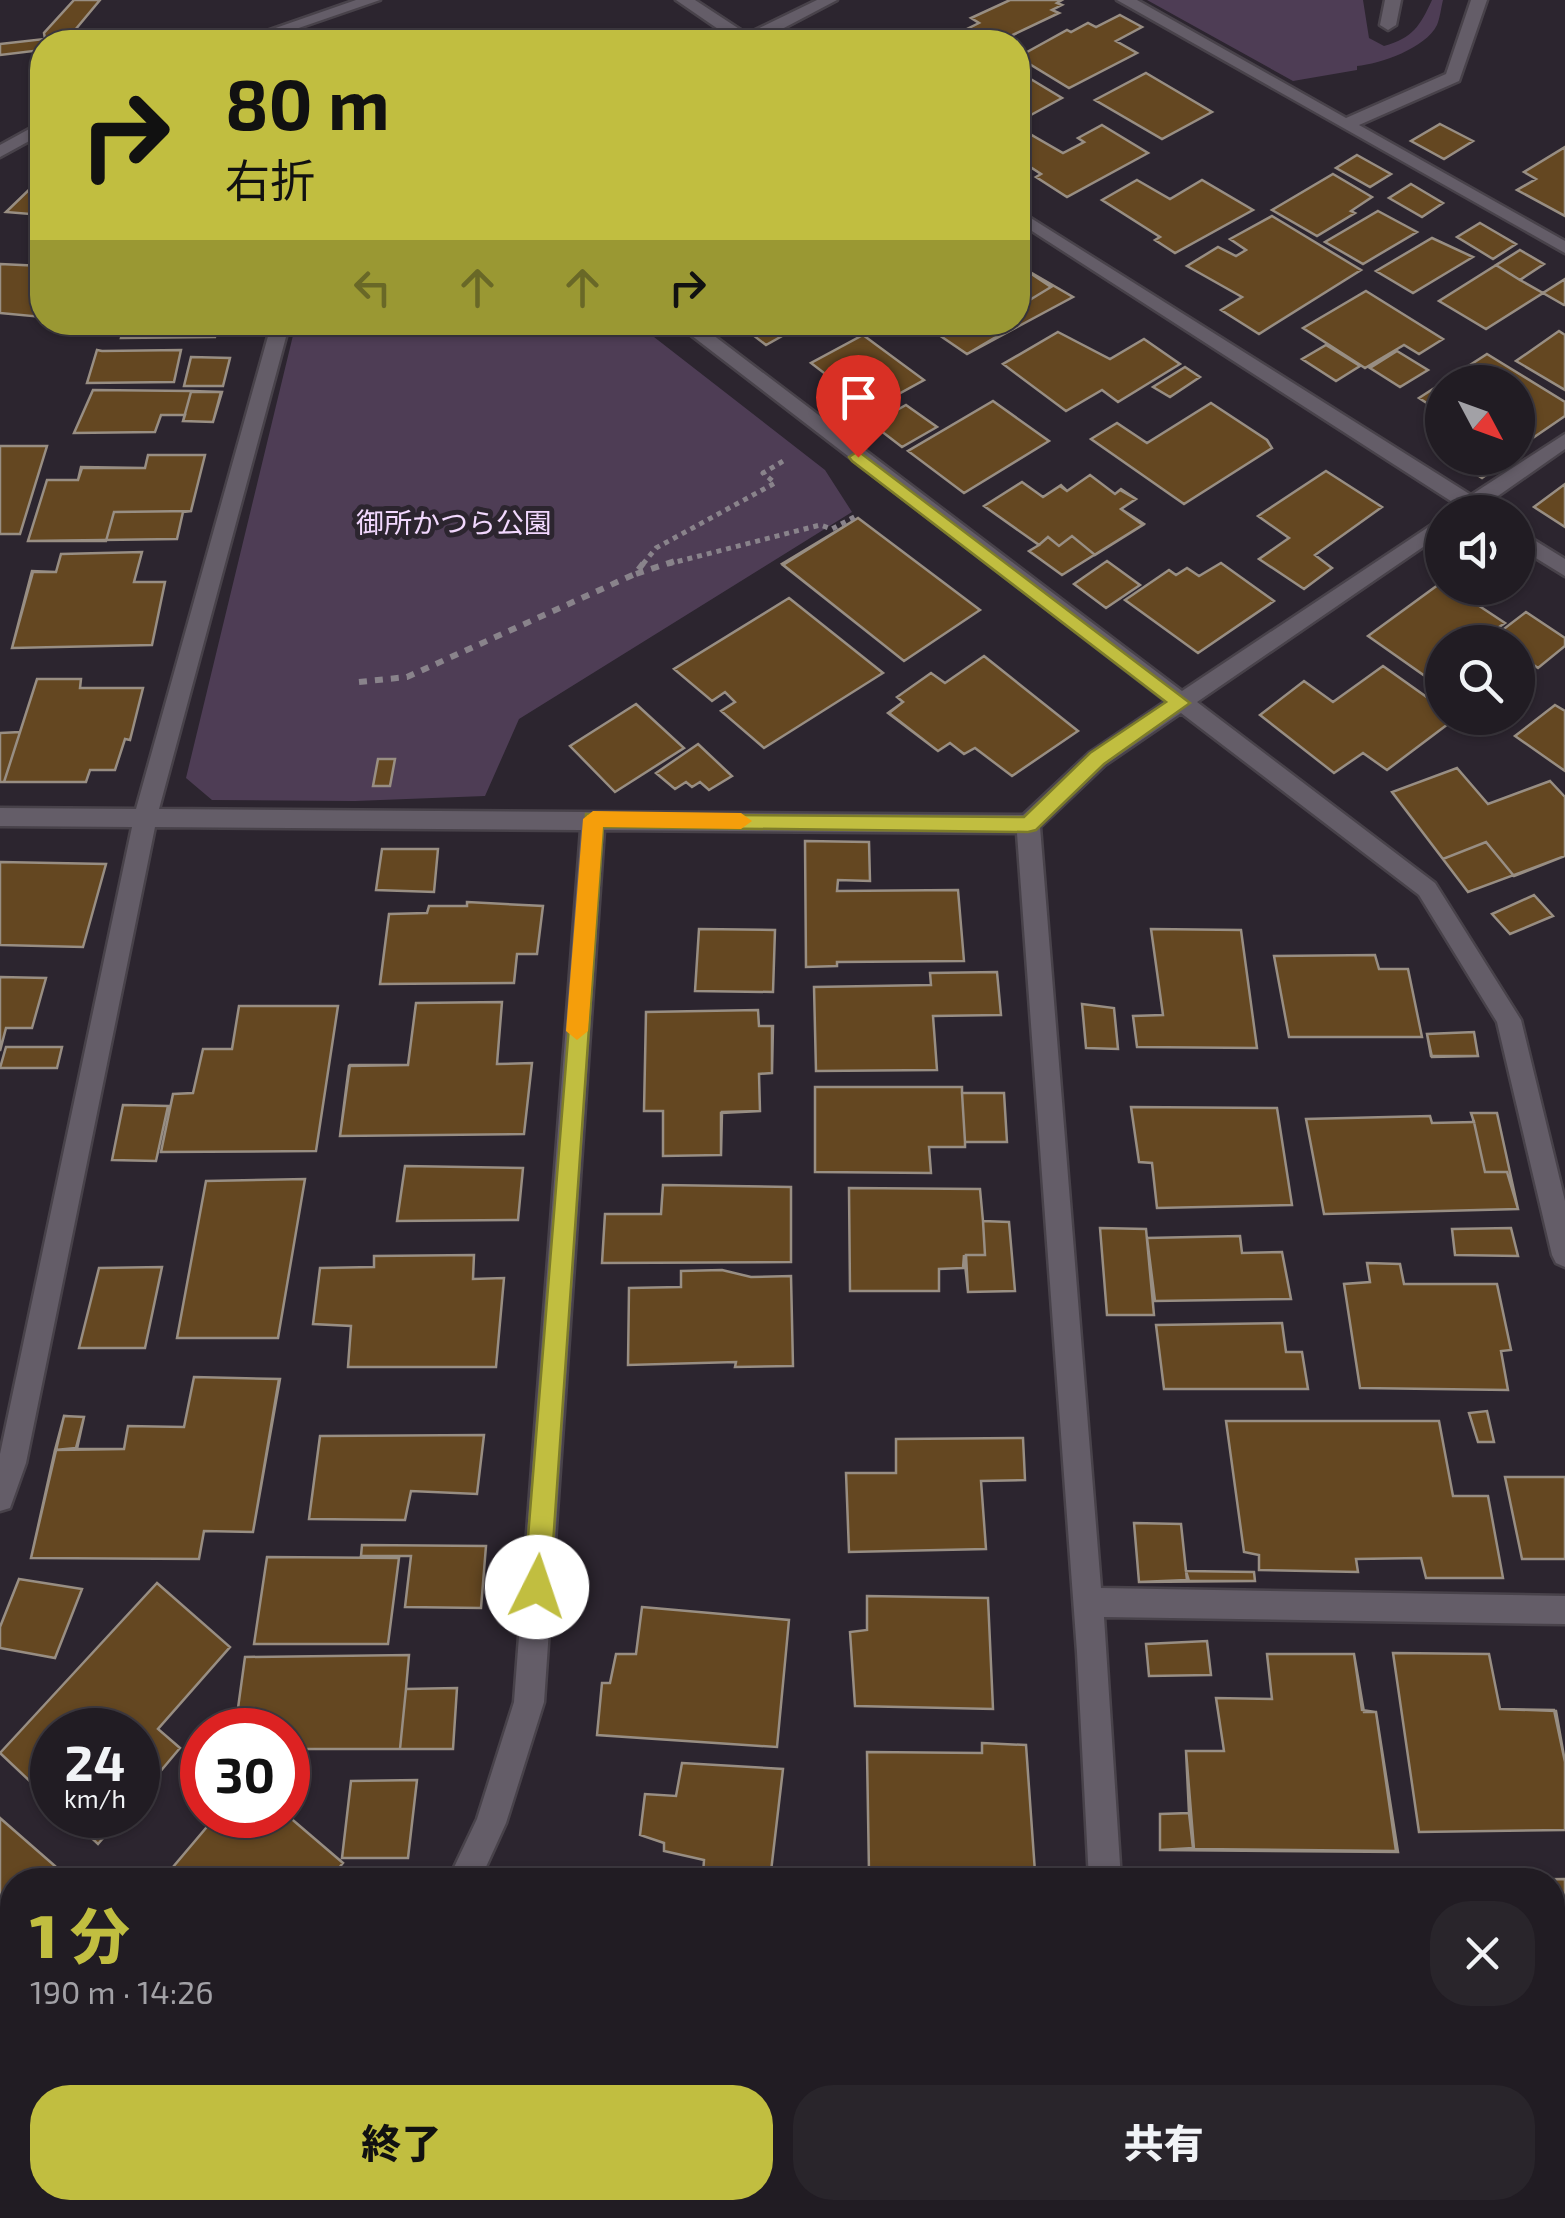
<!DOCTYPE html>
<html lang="ja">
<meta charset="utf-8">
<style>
body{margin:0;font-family:"Exo 2","Noto Sans JP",sans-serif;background:#29252b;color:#f1f3f6;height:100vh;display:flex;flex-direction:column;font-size:38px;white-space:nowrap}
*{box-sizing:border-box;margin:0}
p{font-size:32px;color:#a2a1a6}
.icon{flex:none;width:55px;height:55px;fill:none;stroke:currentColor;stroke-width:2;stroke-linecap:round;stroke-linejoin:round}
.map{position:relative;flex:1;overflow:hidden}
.panel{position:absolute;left:0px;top:1868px;width:1565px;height:352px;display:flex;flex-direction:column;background:#211c23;border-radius:40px 40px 0 0;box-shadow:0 2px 8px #0004,0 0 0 2px #3e3a41}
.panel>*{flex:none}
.top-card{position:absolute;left:30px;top:30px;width:1000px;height:305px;border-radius:40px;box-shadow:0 2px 8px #0004,0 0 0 2px #3e3a41;background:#c1be40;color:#111;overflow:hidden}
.needle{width:65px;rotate:131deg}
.fabs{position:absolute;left:1425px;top:365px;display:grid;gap:20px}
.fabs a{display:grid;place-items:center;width:110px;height:110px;border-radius:50%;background:#211c23;box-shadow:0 2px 8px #0004,0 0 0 2px #3e3a41;font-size:50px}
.speed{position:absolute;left:30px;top:1708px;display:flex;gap:20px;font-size:50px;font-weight:700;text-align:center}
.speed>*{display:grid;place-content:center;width:130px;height:130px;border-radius:50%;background:#211c23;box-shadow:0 2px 8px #0004,0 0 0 2px #3e3a41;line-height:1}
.speed small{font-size:25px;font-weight:400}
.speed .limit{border:15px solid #d22;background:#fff;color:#111}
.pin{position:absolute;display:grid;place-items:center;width:85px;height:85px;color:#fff;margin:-102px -42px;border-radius:50% 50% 50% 0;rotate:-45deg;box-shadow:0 0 10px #0007}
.pin .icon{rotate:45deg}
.me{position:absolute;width:110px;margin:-55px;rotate:4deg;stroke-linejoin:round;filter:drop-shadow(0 0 8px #0008)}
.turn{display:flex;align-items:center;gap:35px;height:210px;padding:0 30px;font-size:45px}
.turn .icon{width:130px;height:130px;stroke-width:2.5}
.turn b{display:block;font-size:70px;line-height:85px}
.lanes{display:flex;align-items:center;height:95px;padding:0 30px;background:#0003;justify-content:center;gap:50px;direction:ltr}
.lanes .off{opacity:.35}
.round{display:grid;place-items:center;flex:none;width:105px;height:105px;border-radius:40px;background:#29252b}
.overview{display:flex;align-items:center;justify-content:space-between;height:170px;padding:0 30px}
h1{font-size:60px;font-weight:800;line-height:75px;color:#c1be40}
.action{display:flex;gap:20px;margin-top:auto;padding:20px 30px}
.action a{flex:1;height:115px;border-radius:40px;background:#c1be40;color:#111;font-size:40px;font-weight:800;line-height:115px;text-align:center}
.action a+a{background:#29252b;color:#f1f3f6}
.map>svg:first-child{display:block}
.green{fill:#4e3d55}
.building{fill:#644721;stroke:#988e83;stroke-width:2.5}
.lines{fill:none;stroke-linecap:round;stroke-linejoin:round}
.minor-casing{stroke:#48424a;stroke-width:5}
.path-far1{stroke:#89838b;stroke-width:5;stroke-dasharray:5 5;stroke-linecap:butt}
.path{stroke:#89838b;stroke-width:6;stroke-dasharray:8 8;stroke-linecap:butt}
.minor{fill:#645d68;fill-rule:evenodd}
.route{fill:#c1be40;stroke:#7d7c2a;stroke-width:2.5}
.slow{fill:#f59e0b}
.labels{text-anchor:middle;stroke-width:10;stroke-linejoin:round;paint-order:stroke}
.park-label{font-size:28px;fill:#f2d8fe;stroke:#2c252f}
</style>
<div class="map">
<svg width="1565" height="2218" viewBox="0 0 1565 2218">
<rect width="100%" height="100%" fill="#2c252f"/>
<path class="green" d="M1147 0H1363L1369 38 1384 46C1413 38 1420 26 1432 0H1443C1441 8 1440 18 1437 25 1426 48 1380 64 1357 66V70L1293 81Z
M296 323H636L825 470 852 512 519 719 485 796 355 801 212 800 186 778Z"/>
<path class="building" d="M74 0H100L70 36 69 42H42V50L0 55V44L45 39 44 33Z
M74 0H100L70 36 69 42H42V50L0 55V44L45 39 44 33Z
M1010 0H1062L1057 3 1062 5 1052 10 1059 13 998 42 969 28 979 23 971 18Z
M1120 15 1142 27 1116 41 1137 53 1069 88 1018 57 1067 30 1071 32 1088 23 1096 27Z
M1120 15 1142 27 1116 41 1137 53 1069 88 1018 57 1067 30 1071 32 1088 23 1096 27Z
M1018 72 1024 75 1062 98 1018 122Z
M1018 72 1024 75 1062 98 1018 122Z
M1146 73 1212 112 1162 139 1095 100Z
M1146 73 1212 112 1162 139 1095 100Z
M1440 124 1473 141 1444 159 1411 141Z
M1102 125 1148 153 1067 197 1036 177 1041 174 1018 159V138L1028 133 1063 153 1084 142 1078 138Z
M1102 125 1148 153 1067 197 1036 177 1041 174 1018 159V138L1028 133 1063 153 1084 142 1078 138Z
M1565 147V216L1517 190 1536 179 1524 172Z
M1565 147V216L1517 190 1536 179 1524 172Z
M1357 155 1391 174 1370 187 1336 168Z
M1333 174 1372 197 1351 211 1355 213 1317 236 1272 210Z
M1137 180 1170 199 1202 180 1253 210 1175 253 1155 240 1160 237 1102 200Z
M1137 180 1170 199 1202 180 1253 210 1175 253 1155 240 1160 237 1102 200Z
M36 183H42V215L6 212Z
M1411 184 1443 203 1422 217 1389 198Z
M1378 211 1417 232 1363 264 1325 242Z
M1272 216 1361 270 1259 334 1221 310 1242 297 1187 266 1218 247 1236 256 1246 250 1230 239Z
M1272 216 1361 270 1259 334 1221 310 1242 297 1187 266 1218 247 1236 256 1246 250 1230 239Z
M1480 223 1516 244 1493 259 1457 237Z
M1432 238 1473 257 1413 293 1376 271Z
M1520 250 1544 264 1520 280 1543 293 1486 329 1439 301Z
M1520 250 1544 264 1520 280 1496 265Z
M0 264 42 266V317L0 313Z
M0 264 42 266V317L0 313Z
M1018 265 1073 297 967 354 920 322H1018Z
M1018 265 1051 287 1018 307Z
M1565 279V305H1564L1543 293Z
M1366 291 1443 339 1419 354 1404 345 1365 368 1303 328Z
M1366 291 1443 339 1419 354 1404 345 1365 368 1303 328Z
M125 322H218L215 337 121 338Z
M125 322H218L215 337 121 338Z
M736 322H807L766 345Z
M736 322H807L766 345Z
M920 322H993L1006 331 967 354Z
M1559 331 1565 335V390L1516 361Z
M1559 331 1565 335V390L1516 361Z
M1058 332 1110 359 1144 339 1180 364 1118 402 1102 390 1066 411 1003 364Z
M863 335 924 380 853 419 828 399 845 389 811 363Z
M1326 345 1360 366 1336 381 1302 359Z
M97 350 102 351 181 350 174 382 87 383Z
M1397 351 1428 370 1400 387 1370 368Z
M1487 354 1565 402V416L1518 448V382H1442V413L1419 398Z
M1487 354 1565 402V416L1518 448V382H1442V413L1419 398Z
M191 357 230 358 223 386H184Z
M1185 367 1200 377 1170 397 1153 387Z
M1185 367 1200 377 1170 397 1153 387Z
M93 390 192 391 222 392 213 422 183 421 185 415H161L155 432 74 433Z
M191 392H221L213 422 183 421Z
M993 401 1049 441 964 493 908 451Z
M993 401 1049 441 964 493 908 451Z
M1211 403 1267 440 1272 448 1184 504 1091 439 1117 423 1147 443Z
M1211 403 1267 440 1272 448 1184 504 1091 439 1117 423 1147 443Z
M906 405 937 427 902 447 872 424Z
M0 446H47L20 534H0Z
M0 446H47L20 534H0Z
M148 455H205L191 511 183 512 177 539 28 541 47 480H78L81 467 145 468Z
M148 455H205L191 511 114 512 106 541H28L47 480H78L82 468H145Z
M1451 458H1510L1482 478Z
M1326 471 1382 507 1315 555 1332 568 1304 589 1259 559 1289 538 1258 516Z
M1090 475 1115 494 1121 489 1136 499 1121 509 1144 524 1062 575 1029 551 1039 545 984 506 1022 482 1043 497 1061 485 1067 491Z
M1090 475 1115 494 1120 490 1136 499 1121 509 1143 525 1095 555 1072 536 1059 546 1048 537 1039 545 984 506 1022 482 1043 497 1060 486 1067 491Z
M1565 484V527L1534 507Z
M1565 484V527L1534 507Z
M858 518 980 610 904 661 783 565Z
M858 518 980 610 904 661 782 564Z
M142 552 134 582H165L152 645 12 648 33 572H56L61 554Z
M142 552 134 582H165L152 645 12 648 32 571 56 572 61 554Z
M1107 561 1140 585 1106 608 1074 584Z
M1221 563 1274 601 1198 653 1125 600 1169 570 1176 575 1187 568 1199 576Z
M1221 563 1274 601 1198 653 1125 600 1169 570 1176 575 1187 568 1199 576Z
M1442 582V588H1452L1505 623 1483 638 1490 642H1442V688L1368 636Z
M1442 582V588H1452L1505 623 1483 638 1490 642H1442V688L1368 636Z
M789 598 883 673 764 748 721 711 735 702 725 692 712 701 674 669Z
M1526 612 1565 638V646L1538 668 1518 654V642H1499L1492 638Z
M984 656 1078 731 1012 776 975 748 964 754 950 743 938 751 889 713 903 702 897 697 931 673 945 683Z
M984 656 1078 731 1012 776 975 748 964 754 950 743 938 751 888 713 903 702 897 697 931 673 945 683Z
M1383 666 1442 708V718H1456L1387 770 1363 753 1334 773 1260 715 1304 681 1333 702Z
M1383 666 1442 708V718H1456L1387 770 1363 753 1334 773 1260 715 1304 681 1333 702Z
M37 679H81L80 688H143L130 740 125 739 115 770H90L86 782H0V733L20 732Z
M37 679H81L80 688H143L130 740 125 739 115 770H90L86 782H4Z
M636 704 684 748 615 792 570 746Z
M1555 705 1565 711V771L1515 736Z
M1555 705 1565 711V771L1515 736Z
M698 744 732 776 709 790 700 782 692 787 686 782 675 789 656 773Z
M378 759H395L390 786H373Z
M1457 768 1488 804 1550 781 1565 797V856L1468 892 1392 792Z
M1457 768 1488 804 1550 781 1565 797V856L1514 876 1486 842 1443 859 1392 792Z
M805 841 869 842 870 881 838 880 837 891 958 890 964 961 837 962V966L806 967Z
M382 849H438L434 892 376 890Z
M0 862 106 864 83 947 0 945Z
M0 862 106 864 83 947 0 945Z
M1534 895 1553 916 1510 934 1492 914Z
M1534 895 1553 916 1510 934 1492 914Z
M467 902 543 906 537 954H517L514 983 380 984 389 914 427 913 429 906H467Z
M467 902 543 906 537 954H517L514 983 380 984 389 914 427 913 429 906H467Z
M699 929 775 930 773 992 695 991Z
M1151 929 1241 930 1257 1048 1137 1047 1133 1016 1163 1015Z
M1151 929 1241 930 1257 1048 1137 1047 1133 1016 1163 1015Z
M1375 955 1379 969H1408L1422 1037H1289L1274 956Z
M997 972 1001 1015 933 1016 937 1070 816 1071 814 987 931 985 930 973Z
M0 977 46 978 32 1028H6L0 1051Z
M0 977 46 978 32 1028H6L0 1051Z
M502 1002 497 1064 532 1063 524 1134 340 1136 349 1066 408 1065 416 1003Z
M502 1002 497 1064 532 1063 524 1134 340 1136 350 1065H408L416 1003Z
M1082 1004 1114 1008 1118 1049 1086 1048Z
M1082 1004 1114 1008 1118 1049 1086 1048Z
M239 1006H338L316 1151 161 1152 173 1094 193 1093 203 1049H232Z
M239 1006H338L316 1151 161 1152 173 1094 193 1093 203 1049H232Z
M758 1010 759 1026H772V1073L759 1074 760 1111 722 1112 721 1155 663 1156V1111H644L646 1012Z
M758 1010 759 1026H773L772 1073 759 1074 760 1111 721 1113V1155L663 1156V1111H644L646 1012Z
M1474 1032 1478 1056 1432 1057 1427 1034Z
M1474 1032 1478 1056H1431L1427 1034Z
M6 1047H62L57 1068H0Z
M815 1087H962V1093H1004L1007 1142H965V1147H929L931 1173 815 1172Z
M962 1093H1004L1007 1142H965Z
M123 1105 168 1106 156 1161 112 1160Z
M1131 1107 1277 1108 1292 1205 1157 1208 1152 1163 1139 1162Z
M1131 1107 1277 1108 1292 1205 1157 1208 1152 1163 1139 1162Z
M1471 1113H1497L1518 1209 1324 1214 1306 1119 1430 1116 1432 1123 1474 1122Z
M1430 1116 1432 1123 1474 1122 1485 1172H1507L1518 1209 1324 1214 1306 1119Z
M405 1166 523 1168 518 1220 397 1221Z
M305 1179 278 1338H177L206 1181Z
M305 1179 278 1338H177L206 1181Z
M663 1185 791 1187V1262L602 1263 605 1214H661Z
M849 1188 980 1189 983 1221 1009 1222 1015 1291 968 1292 964 1255 963 1268 939 1269V1291H850Z
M983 1221 1009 1222 1015 1291 968 1292 966 1255H985Z
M1100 1228 1146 1229 1154 1315H1107Z
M1511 1228 1518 1256 1455 1255 1452 1229Z
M1511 1228 1518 1256 1455 1255 1452 1229Z
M1240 1236 1242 1253 1282 1252 1291 1299 1155 1301 1147 1238Z
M474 1255 473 1279 504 1278 496 1367H348L351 1326 313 1324 320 1268 374 1267V1256Z
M474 1255 473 1279 504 1278 496 1367H348L351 1326 313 1324 320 1268 374 1267V1256Z
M1367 1263 1400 1264 1404 1284H1497L1511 1350 1501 1351 1508 1390 1360 1388 1344 1284 1370 1282Z
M1367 1263 1400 1264 1404 1284H1497L1511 1350 1501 1351 1508 1390 1360 1388 1344 1284 1370 1282Z
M162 1267 145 1348H79L99 1268Z
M722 1270 751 1277 791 1276 793 1366 735 1367 736 1362 628 1365 629 1288 681 1287V1271Z
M1282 1323 1286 1352H1302L1308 1389H1164L1156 1325Z
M194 1377 280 1379 253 1532 204 1531 199 1559 31 1558 64 1416 84 1417 77 1449H124L128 1426 184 1427Z
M194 1377 279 1379 253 1532 204 1531 199 1559 31 1558 55 1450 124 1449 128 1426 184 1427Z
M1487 1411 1494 1442H1478L1469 1413Z
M1487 1411 1494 1442H1478L1469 1413Z
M64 1416 84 1417 76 1448 55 1450Z
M1226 1421H1439L1453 1496H1488L1503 1578H1426L1421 1558 1356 1559 1358 1572 1259 1570V1555L1244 1552Z
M1226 1421H1439L1453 1496H1488L1503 1578H1426L1421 1558 1356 1559 1358 1572 1259 1570V1555L1244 1552Z
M484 1435 477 1494 411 1491 405 1520 309 1519 320 1436Z
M1023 1438 1025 1480 981 1481 986 1549 849 1552 846 1473H896V1439Z
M1505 1477H1565V1559H1522Z
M1134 1523 1181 1524 1186 1571 1254 1572 1255 1581 1139 1582Z
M1134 1523 1181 1524 1187 1580 1139 1582Z
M362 1545 486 1546 481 1608 405 1607 411 1556H361Z
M267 1557 399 1558 388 1644H254Z
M1186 1571 1254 1572 1255 1581H1189Z
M19 1579 82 1589 55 1658 0 1648V1627Z
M157 1583 230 1647 158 1729 180 1748 138 1798V1730H52V1802L0 1753Z
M157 1583 230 1647 158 1729 180 1748 138 1798V1730H52V1802L0 1753Z
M867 1596 988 1598 993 1709 855 1706 850 1632 867 1630Z
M642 1607 789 1620 777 1747 597 1735 602 1683H610L616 1654H636Z
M642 1607 789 1620 777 1747 597 1735 602 1683H610L616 1654H636Z
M1207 1641 1211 1675 1149 1676 1146 1644Z
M1207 1641 1211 1675 1149 1676 1146 1644Z
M1393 1653 1489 1654 1500 1709 1556 1711 1565 1762V1830L1419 1832Z
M1393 1653 1489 1654 1500 1709 1554 1710 1565 1762V1830L1419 1832Z
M1267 1654H1354L1364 1712H1376L1398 1852 1160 1850V1814L1189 1813 1186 1751H1224L1216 1698 1272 1699Z
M1267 1654H1354L1362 1710 1376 1712 1396 1851 1194 1849 1186 1751H1224L1216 1698 1272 1699Z
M409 1655 406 1689 457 1688 453 1749H288V1730H235L245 1657Z
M457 1688 453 1749H400L406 1689Z
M982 1743 1026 1745 1035 1872H869L867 1752 982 1753Z
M682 1763 783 1769 770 1880 703 1874 704 1860 664 1851V1843L640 1835 645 1794 676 1796Z
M417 1780 408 1858H342L351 1781Z
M1189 1813 1193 1848 1160 1850V1814Z
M67 1815H123L98 1844Z
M67 1815H123L98 1844Z
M217 1815H287L343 1863 329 1880H162Z
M0 1818 71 1880H12V1956L0 1971Z
M1565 1879V2029H1552V1880H1464Z
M1565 1879V2029H1552V1880H1464Z
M1552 2048H1564L1565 2106H1552Z
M1552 2158 1565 2165V2218H1516L1521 2208H1552Z
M1552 2158 1565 2165V2218H1517L1521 2208H1552Z
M80 2208H164L155 2218H72Z
M502 2208H621L614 2218H514Z
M809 2208H947L943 2218H806Z
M1182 2208H1329L1343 2218H1176Z
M1182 2208H1329L1343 2218H1176Z"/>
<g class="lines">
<defs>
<path id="minor" d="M356 0H380L258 42H235Z
M676 0H695L747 34 817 0H837L757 42H737Z
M1117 0H1137L1346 118 1446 74 1471 0H1487L1459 81 1359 125 1565 241V253Z
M1385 0H1401L1396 25 1388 30 1380 25Z
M42 122V134L0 157V145Z
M1018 210 1471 495 1565 434V449L1485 505 1492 512H1451L1457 505 1018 222Z
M272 322H290L159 809 1023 815 1089 753 1166 701 674 322H696L1182 691 1442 518V534L1197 702 1435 883 1521 1020 1565 1201V1267L1556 1263 1552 1255 1497 1022 1419 895 1181 713 1105 765 1040 827 1101 1588 1565 1596V1624L1104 1617 1121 1880H1089L1077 1652 1017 833 604 830 544 1702 506 1823 480 1880H448L477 1819 514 1702 581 830 155 827 26 1463 10 1508 0 1511V1454L132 827 0 826V808L136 809Z
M1518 530 1565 559V576L1518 547Z
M228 2208H266L262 2218H224Z
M1035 2208H1071L1067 2218H1031Z"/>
</defs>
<use href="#minor" class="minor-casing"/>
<path class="path-far1" d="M643 564 656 548 775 483 763 473 785 460
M668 564 820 525 832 529 858 515"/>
<path class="path" d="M636 574 675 561
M359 682 407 677 635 574 645 561"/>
<use href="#minor" class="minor"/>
</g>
<path class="route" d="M858 451 1190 703 1104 764 1036 830 1028 832 603 827 550 1587 546 1596 537 1600 528 1596 524 1587 586 814 1024 817 1090 753 1166 702 852 461 849 457Z"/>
<path class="slow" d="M593 811 741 813 752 821 741 829 603 827 588 1031 577 1040 566 1031 583 819Z"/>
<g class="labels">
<g class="park-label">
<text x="454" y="533">御所かつら公園</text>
</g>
</g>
</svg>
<div class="fabs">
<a><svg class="needle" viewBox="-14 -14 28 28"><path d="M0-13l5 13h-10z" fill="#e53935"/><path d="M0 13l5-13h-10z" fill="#a2a1a6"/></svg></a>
<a><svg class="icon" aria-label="sound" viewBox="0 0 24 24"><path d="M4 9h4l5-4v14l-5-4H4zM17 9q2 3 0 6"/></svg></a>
<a><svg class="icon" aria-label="search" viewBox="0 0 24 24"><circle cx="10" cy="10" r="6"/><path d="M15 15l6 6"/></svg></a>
</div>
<div class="speed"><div>24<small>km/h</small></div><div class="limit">30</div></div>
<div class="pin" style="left:858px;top:457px;background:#d93025"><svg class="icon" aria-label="arrive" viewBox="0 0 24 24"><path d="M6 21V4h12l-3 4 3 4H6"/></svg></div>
<svg class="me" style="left:537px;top:1587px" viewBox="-20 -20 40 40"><circle r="19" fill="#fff"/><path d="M0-13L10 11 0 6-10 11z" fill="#c1be40"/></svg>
<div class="top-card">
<div class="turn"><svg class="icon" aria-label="right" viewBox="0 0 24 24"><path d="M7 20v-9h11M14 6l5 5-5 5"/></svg><div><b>80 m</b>右折</div></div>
<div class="lanes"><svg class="icon off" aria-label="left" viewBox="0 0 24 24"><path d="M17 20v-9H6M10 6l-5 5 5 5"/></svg><svg class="icon off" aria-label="ahead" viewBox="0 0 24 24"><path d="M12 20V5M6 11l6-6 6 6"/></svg><svg class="icon off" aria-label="ahead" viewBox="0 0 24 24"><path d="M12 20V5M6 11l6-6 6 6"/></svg><svg class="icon" aria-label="right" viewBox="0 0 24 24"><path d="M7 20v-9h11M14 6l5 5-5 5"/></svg></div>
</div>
<section class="panel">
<div class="overview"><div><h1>1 分</h1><p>190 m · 14:26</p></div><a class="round"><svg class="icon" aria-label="close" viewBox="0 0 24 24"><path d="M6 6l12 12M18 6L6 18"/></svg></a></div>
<div class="action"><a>終了</a><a>共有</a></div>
</section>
</div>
